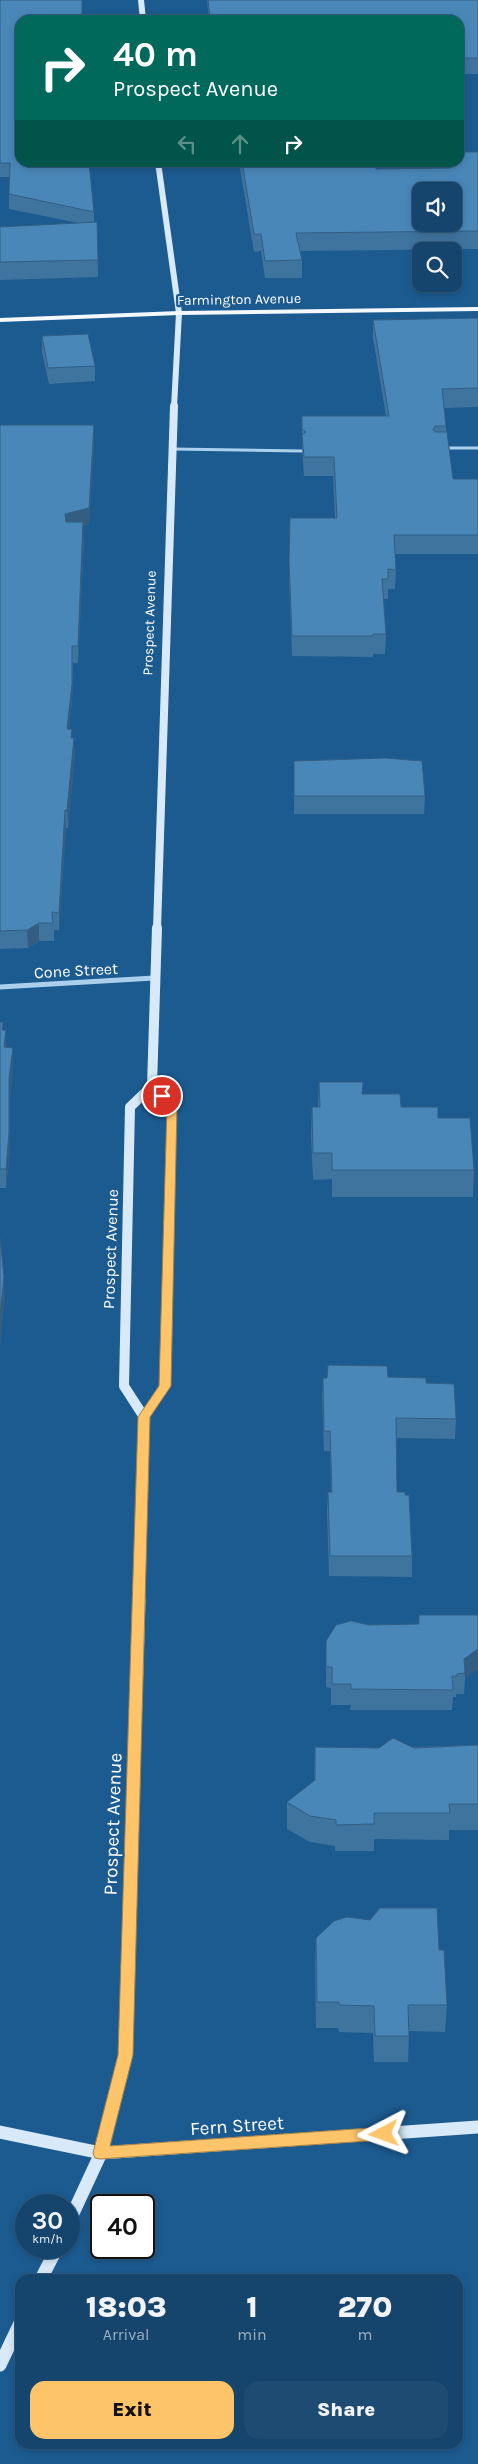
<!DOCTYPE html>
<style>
body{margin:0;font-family:Karla,sans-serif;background:#1e4b72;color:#f1f3f6;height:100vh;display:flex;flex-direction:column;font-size:19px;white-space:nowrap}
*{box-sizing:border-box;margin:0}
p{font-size:16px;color:#9db0c2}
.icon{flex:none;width:28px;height:28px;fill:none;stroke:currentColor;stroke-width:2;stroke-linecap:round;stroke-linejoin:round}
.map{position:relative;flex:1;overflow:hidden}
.panel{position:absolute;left:15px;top:2274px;width:448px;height:175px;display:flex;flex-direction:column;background:#15446c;border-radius:15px;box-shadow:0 2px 8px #0003,0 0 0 1px #345c7f}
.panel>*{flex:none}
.guide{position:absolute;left:15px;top:15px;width:449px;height:152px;border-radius:15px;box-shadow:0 2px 8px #0003,0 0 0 1px #345c7f;background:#00695c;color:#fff;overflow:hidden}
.tools{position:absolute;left:412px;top:182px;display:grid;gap:10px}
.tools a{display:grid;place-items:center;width:50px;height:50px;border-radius:10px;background:#15446c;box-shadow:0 2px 8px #0003,0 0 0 1px #345c7f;font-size:25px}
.speed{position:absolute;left:15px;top:2194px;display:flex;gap:10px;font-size:25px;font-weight:700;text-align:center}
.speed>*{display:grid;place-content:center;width:65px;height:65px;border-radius:50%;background:#15446c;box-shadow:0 2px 8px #0003,0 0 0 1px #345c7f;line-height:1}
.speed small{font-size:12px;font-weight:400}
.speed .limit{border:2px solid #111;border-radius:8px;background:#fff;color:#111}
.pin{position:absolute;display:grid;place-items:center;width:42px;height:42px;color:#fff;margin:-21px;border:2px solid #fff;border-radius:50%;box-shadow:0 1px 5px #0007}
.me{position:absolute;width:55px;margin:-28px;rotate:266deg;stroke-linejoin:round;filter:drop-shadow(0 0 4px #0008)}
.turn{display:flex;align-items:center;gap:18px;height:105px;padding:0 15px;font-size:22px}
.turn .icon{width:65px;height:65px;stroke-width:2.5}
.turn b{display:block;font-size:35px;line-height:42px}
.lanes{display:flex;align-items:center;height:48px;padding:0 15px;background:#0003;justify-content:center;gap:25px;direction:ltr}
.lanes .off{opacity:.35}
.eta{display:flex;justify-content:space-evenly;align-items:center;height:85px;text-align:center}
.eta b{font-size:30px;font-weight:800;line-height:35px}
.primary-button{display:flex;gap:10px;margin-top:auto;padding:10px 15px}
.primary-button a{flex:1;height:58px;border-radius:15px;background:#fec469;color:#111;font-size:20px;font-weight:800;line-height:58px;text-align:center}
.primary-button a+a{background:#1e4b72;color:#f1f3f6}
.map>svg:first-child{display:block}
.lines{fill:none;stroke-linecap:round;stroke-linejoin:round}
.lane{stroke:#abd0ee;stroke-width:3}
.street{stroke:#abd0ee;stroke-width:5}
.secondary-far3{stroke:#d8eafa;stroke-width:6}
.secondary-far2{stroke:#d8eafa;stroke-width:8}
.secondary-far1{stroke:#d8eafa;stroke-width:10}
.secondary{stroke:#d8eafa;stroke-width:13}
.primary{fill:#f3f9ff;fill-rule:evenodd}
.wall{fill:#3f749f}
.shaded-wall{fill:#335e82}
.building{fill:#4987b9;stroke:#335e82;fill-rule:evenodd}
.route{fill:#fec469;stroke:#a57f44}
.labels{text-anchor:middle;stroke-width:4.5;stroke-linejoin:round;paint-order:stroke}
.far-street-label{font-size:14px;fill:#fff;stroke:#1c5b90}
.street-label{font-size:16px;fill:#fff;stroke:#1c5b90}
.near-street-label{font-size:19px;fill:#fff;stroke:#1c5b90}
</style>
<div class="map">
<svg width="478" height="2464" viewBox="0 0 478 2464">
<rect width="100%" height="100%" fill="#1c5b90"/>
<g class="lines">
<path class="lane" d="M446 448H478
M172 449 302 451"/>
<path class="street" d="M0 987 154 978"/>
<path class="secondary-far3" d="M141 0 143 20
M158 162 179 313 174 407"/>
<path class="secondary-far2" d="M157 929 174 406"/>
<path class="secondary-far1" d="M144 1417 124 1386 130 1107 152 1086 157 928
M139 1601 144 1417 165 1386 172 1105 152 1086"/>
<path class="secondary" d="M0 2132 101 2153 478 2127
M69 2222 101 2153 125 2055 139 1600
M41 2279 57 2248
M0 2365 20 2323"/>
<path class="primary" d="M478 307V311L179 315 0 322V318L179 311Z"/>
</g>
<path class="wall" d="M0 0 20 20 94 212V223L97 222 98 277 0 280V227L79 223 9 209V177H0Z
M207 0H478V74H459V20H209Z
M478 152V249L300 251 302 260V278H265L261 251 254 252 239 162H374L376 169 444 168 445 162H459Z
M478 318V407L444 408 446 426V432L453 479H478V554H395L396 570 395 589H388V599H383L386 634 385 654H373V657L292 656 289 581 290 518H335L333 476H304L302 448V416H386L373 338V320Z
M42 336 95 366V381L49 384 42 352Z
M0 425H94V441L89 524 84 526V538L78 663H73L72 701 69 729 72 738 75 755 68 828H66L59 930H54V941H39L28 948 0 949Z
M294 761 425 796 424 814H294Z
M0 1022 3 1030 6 1047 13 1048V1067L10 1097V1151L6 1188H0Z
M319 1082H363L362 1094 438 1118 474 1170 473 1197H332V1179L313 1180 311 1134 312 1107H318Z
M388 1377 426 1383 456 1419 455 1439 396 1438 397 1492 405 1495 412 1556V1577L329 1576 327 1512 328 1492H331L330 1451H324L322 1398 323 1378Z
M419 1615H478V1669L465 1678 464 1694H456V1697H453L452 1710H350L351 1705H331V1688L326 1687V1641L369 1625 418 1624Z
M478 1745V1830H449V1840L374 1839V1851H335V1846L310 1842 287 1829V1802L314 1781 315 1747 379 1748Z
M316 1938 439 1950 447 2005 445 2032 409 2031 408 2062H374L373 2033 339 2032 338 2028H316L315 1965Z"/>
<path class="shaded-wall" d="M94 425V441L89 524 84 526V538L78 663V646L65 530V514Z
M72 646V701L67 747V729Z
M74 738 75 755 68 828 67 810Z
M65 810 66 828 59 930V913Z
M39 923V941L28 948 27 930Z
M6 1030V1049L4 1047Z
M13 1048V1067L10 1097V1151L6 1188V1169L9 1078Z
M4 1277 5 1296 0 1348V1317Z
M478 1649V1669L465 1678 464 1659Z"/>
<path class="building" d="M0 0H82V20H20V162H89L94 212 9 194 10 163H0Z
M208 0H478V58H459V20H411L410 15H316V20H218V19H210Z
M459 152H478V231L296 233 302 260 265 261 261 234H254L242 162H374L376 169 450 168 448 162H459ZM421 191H454V224H421Z
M97 222 98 260 0 262V227Z
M478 318V388L442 389 446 426H435L433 430 436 432H447L453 479H478V535H394L396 570 388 569V579H382L386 634H373V636H292L289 561 290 518H337L334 457H304L302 435 306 432 302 429V416H389L373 320Z
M88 334 95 366 48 368 42 336Z
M0 425H94L89 508 65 514 66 522H83L78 646H72V684L67 729H72L71 738H74L67 810H65L59 913 52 912 53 923H39L27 930 0 931Z
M385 758 422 761 425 796H294V761Z
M0 1022H3L2 1030H6L4 1047 13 1048 9 1078V1132L6 1169H0Z
M319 1082H363L362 1094H400L401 1107H438V1118H470L474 1170H332V1153H313L312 1107H320Z
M0 1238 4 1277 0 1317Z
M328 1365 387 1366 388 1377 426 1378V1383L454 1384 456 1419 396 1418 397 1492H405V1495H409L412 1556H330L328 1492H332L330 1431H324L323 1378H327Z
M419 1615H478V1649L464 1659 465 1673 457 1674V1676H452L453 1690 351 1689V1684H332V1667H326V1641L336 1625 351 1621 369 1625 419 1624Z
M393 1738 414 1748 478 1745V1804H449L450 1813H374V1824L336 1825V1820L310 1816 287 1802 315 1780V1747L379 1748Z
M380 1908H437L439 1950H444L447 2005H408L409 2036H375L374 2006 339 2005V2002H317L316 1938 334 1921 347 1917 370 1920Z"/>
<path class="route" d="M162 1092 177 1105 171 1386 150 1417 133 2055 110 2146 384 2127 390 2129 392 2134 390 2138 384 2140 100 2159 95 2158 93 2153 118 2055 138 1417 159 1386 167 1106 157 1096Z"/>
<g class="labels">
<g class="far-street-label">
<text transform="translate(239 299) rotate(-1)" y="5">Farmington Avenue</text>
<text transform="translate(149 623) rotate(-88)" y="5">Prospect Avenue</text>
</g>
<g class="street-label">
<text transform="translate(76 970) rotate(-3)" y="6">Cone Street</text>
<text transform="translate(110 1249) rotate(-88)" y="6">Prospect Avenue</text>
</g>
<g class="near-street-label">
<text transform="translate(112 1824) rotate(-88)" y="7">Prospect Avenue</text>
<text transform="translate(237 2125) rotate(-4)" y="7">Fern Street</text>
</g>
</g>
</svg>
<div class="tools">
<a><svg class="icon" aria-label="sound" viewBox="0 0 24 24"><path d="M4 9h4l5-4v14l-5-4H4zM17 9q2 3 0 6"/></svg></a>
<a><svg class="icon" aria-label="search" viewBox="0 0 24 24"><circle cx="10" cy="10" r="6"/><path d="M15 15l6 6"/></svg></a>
</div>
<div class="speed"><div>30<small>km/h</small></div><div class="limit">40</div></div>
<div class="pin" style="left:162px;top:1096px;background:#d93025"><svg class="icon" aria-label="arrive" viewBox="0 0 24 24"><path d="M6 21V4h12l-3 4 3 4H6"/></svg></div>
<svg class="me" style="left:384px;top:2134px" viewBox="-20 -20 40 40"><path d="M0-17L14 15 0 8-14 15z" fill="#fec469" stroke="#fff" stroke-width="4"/></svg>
<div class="guide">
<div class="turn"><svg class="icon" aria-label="right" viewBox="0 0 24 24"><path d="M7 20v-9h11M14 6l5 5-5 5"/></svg><div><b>40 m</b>Prospect Avenue</div></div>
<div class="lanes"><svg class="icon off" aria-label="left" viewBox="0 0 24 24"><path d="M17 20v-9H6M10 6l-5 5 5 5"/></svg><svg class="icon off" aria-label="ahead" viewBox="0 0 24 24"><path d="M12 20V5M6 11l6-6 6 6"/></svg><svg class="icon" aria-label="right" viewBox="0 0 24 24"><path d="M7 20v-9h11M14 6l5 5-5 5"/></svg></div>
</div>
<section class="panel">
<div class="eta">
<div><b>18:03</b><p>Arrival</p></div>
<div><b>1</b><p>min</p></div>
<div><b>270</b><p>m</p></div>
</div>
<div class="primary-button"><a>Exit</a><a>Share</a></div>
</section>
</div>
